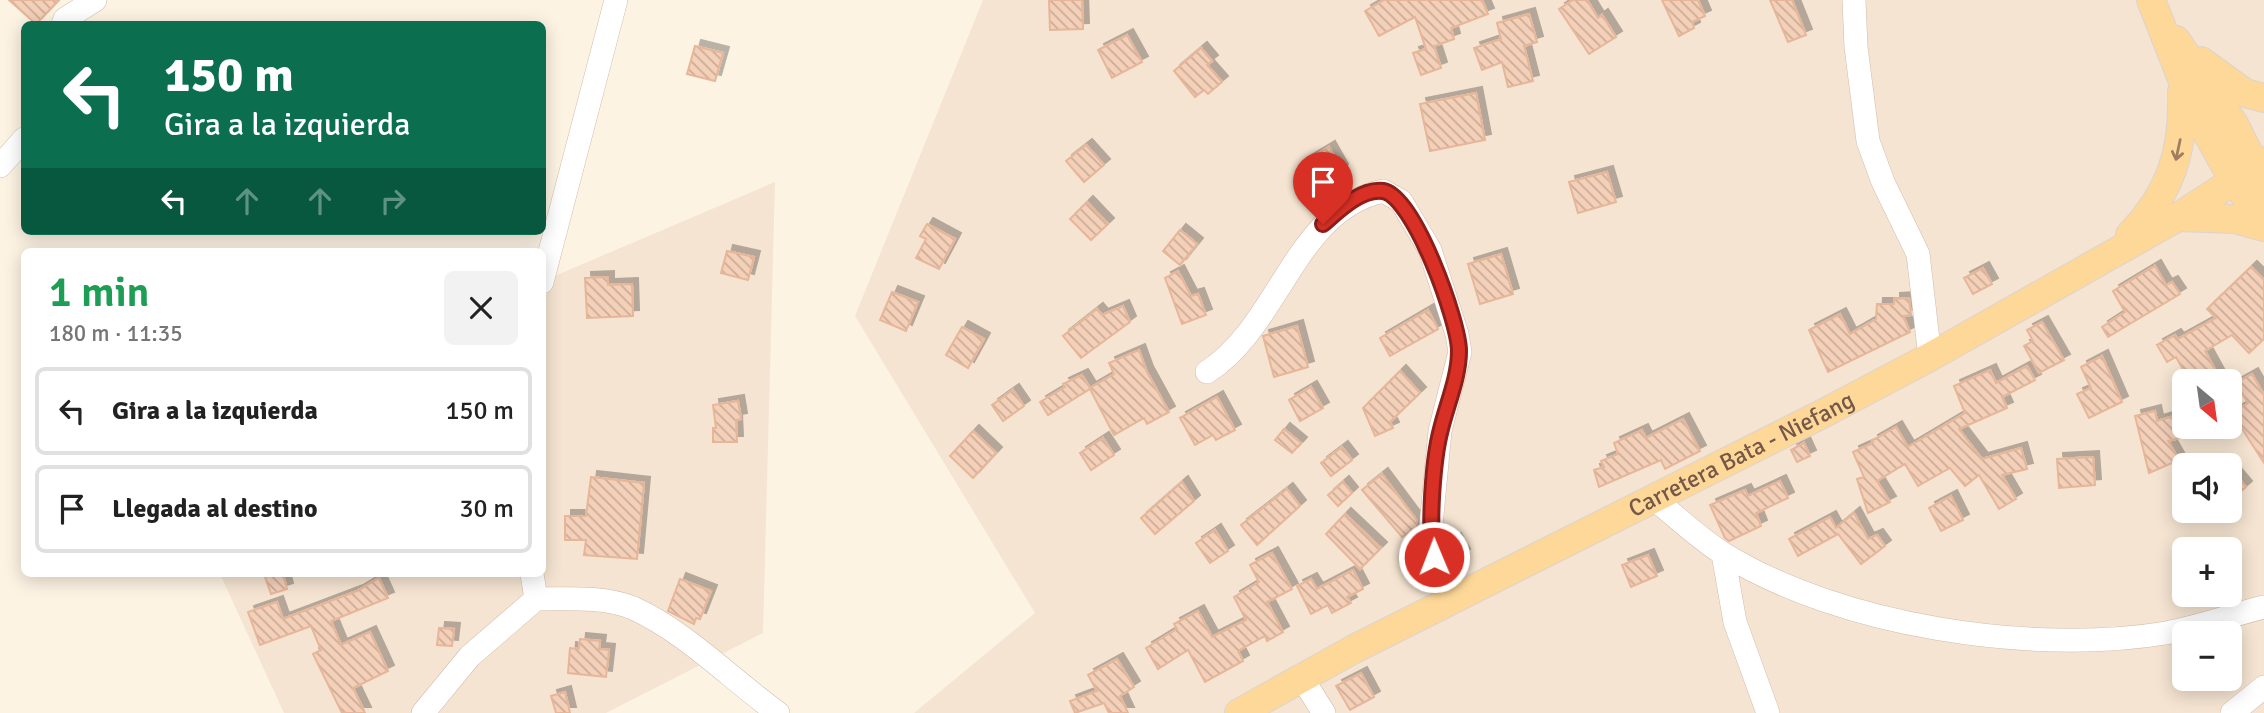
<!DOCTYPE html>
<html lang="es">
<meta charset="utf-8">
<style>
body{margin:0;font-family:Signika,sans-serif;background:#f2f2f2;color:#222;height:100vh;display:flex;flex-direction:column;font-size:26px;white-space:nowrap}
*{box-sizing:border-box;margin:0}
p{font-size:23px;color:#767676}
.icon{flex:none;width:38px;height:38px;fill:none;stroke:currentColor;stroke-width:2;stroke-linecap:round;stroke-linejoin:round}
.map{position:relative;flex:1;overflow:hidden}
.drawer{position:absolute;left:21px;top:248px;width:525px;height:329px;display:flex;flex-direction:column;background:#fff;border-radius:10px;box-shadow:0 4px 18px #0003}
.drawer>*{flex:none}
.hud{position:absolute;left:21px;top:21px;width:525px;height:214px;border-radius:10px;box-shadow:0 4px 18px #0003;background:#0b6e4f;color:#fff;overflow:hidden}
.needle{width:46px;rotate:151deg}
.buttons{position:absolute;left:2172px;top:369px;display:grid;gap:14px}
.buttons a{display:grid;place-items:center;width:70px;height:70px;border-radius:10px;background:#fff;box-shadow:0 4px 18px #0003;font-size:35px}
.pin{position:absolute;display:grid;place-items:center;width:60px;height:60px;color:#fff;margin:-72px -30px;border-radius:50% 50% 50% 0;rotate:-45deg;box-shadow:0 0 7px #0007}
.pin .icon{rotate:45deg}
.me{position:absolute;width:77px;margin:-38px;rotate:359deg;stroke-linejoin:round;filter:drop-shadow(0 0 5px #0008)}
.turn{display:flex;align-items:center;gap:24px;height:147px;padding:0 28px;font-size:32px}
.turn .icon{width:91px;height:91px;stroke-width:2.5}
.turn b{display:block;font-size:49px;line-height:60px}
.lanes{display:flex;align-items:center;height:66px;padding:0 28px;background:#0003;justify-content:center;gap:35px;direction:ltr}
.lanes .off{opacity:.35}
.round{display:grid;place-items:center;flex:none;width:74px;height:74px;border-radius:10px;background:#f2f2f2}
.overview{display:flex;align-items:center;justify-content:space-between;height:119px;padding:0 28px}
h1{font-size:42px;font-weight:600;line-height:52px;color:#1e9e55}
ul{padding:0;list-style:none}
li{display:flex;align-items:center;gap:21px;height:88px;margin:0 14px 10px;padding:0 14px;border:4px solid #e0e0e0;border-radius:10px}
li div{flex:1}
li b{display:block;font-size:26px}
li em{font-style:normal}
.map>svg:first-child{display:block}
.residential{fill:#f5e4d1;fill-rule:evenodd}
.building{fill:url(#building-back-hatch);stroke:#e7b699;stroke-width:2;filter:url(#shadow)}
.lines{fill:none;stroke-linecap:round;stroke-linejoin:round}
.minor-casing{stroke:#d1bcac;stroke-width:24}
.major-casing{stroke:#dbd4cf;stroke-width:30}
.minor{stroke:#fff;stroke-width:23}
.major{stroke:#fed899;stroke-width:28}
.oneway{stroke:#9f7e60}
.route-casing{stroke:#8d1f18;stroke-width:18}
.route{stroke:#d93025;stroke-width:12}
.labels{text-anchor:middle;stroke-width:7;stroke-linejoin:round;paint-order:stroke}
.street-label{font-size:24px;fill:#765848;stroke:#fff7ea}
</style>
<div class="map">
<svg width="2264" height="713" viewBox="0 0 2264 713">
<defs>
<pattern id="building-back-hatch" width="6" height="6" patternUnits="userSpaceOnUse" patternTransform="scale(1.75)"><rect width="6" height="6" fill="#f4d0b9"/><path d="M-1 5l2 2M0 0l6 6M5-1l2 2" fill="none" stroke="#caac98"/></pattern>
<filter id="shadow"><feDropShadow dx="6" dy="-6" stdDeviation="0" flood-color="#0004"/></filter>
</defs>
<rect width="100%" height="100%" fill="#fdf3e3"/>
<path class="residential" d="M983 0H2264V713H914L1035 613 855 316ZM2184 382H2230V427H2184ZM2184 466H2230V511H2184ZM2184 550H2230V595H2184ZM2184 634H2230V679H2184Z
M775 182 763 633 606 713H284L220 574H542L543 281Z"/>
<path class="building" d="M9 0H59L36 24Z
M1049 0H1082L1083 29 1050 30Z
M1384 0H1482L1488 14 1451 28 1454 39 1434 46 1441 68 1421 75 1413 53 1426 49 1415 17 1379 36 1365 11Z
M1573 0H1587L1598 18 1602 15 1616 37 1589 54 1559 9Z
M1662 0H1698L1705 16 1692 22 1694 28 1679 36Z
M1770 0H1792L1806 35 1788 42Z
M1529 14 1537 42 1524 46 1533 81 1508 87 1502 62 1482 70 1474 48 1501 39 1497 23Z
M1127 35 1142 62 1112 78 1098 50Z
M695 46 723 53 715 81 687 74Z
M1201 48 1212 61 1207 65 1222 82 1208 94 1204 90 1195 97 1174 71Z
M1476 93 1485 140 1430 151 1420 104Z
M1086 145 1104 165 1084 182 1066 161Z
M1329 147 1342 170 1315 186 1302 163Z
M1607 172 1616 202 1578 213 1569 182Z
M1087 202 1108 224 1091 240 1070 219Z
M927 224 955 239 939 269 916 258 926 239 920 236Z
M1180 230 1197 244 1180 265 1163 251Z
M727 251 754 257 748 280 721 273Z
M1501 254 1513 294 1480 304 1468 264Z
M2155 266 2166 285 2172 282 2180 294 2108 337 2102 327 2125 312 2113 291Z
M2251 267 2264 280V339L2249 353 2232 335 2205 351 2222 382H2190L2176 357 2167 362 2157 345 2175 335 2178 339 2216 318 2207 309Z
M1983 268 1992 284 1973 294 1964 278Z
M1178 271 1191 296 1198 294 1206 315 1182 324 1165 278Z
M608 277V285L632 284 633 316 587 318 585 278Z
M892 292 918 302 906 331 880 320Z
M1909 298 1911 315 1903 316 1910 332 1828 372 1809 330 1840 314 1850 334 1876 319 1877 304H1894V299Z
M1123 306 1130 322 1081 358 1063 336 1097 309 1102 315Z
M1428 310 1438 329 1390 356 1380 338Z
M2042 322 2064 360 2039 373 2024 346 2033 341 2027 330Z
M1297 326 1308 367 1274 377 1263 336Z
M962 327 984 339 968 368 946 355Z
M1139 350 1147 372 1169 412 1147 424 1144 418 1114 435 1090 389 1048 415 1040 402 1065 387 1063 384 1082 375 1090 388 1114 374 1109 363Z
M2102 356 2122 402 2089 418 2077 394 2091 388 2081 367Z
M2027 366 2035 380 2002 397 2007 408 1959 429 1982 459 2021 448 2027 469 2002 475 2016 499 1999 509 1979 475 1965 486 1950 468 1918 486 1905 464 1877 481 1890 502 1868 513 1857 479 1864 477 1853 452 1873 443 1872 441 1896 427 1908 447 1965 413 1954 386 1990 370 1996 383Z
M1400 371 1420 393 1390 422 1393 428 1375 436 1363 408Z
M2252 374 2264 395V463L2232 413 2248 403 2236 383Z
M1311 387 1323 408 1300 421 1289 400Z
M1013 390 1024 406 1003 421 992 405Z
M1217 397 1235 430 1216 440 1213 435 1195 445 1180 418Z
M738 401 741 419 736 420 737 442H713V428H716L713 405Z
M2155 411 2157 421 2184 413V437L2168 441 2179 460 2149 473 2135 416Z
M1683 419 1700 451 1665 469 1661 460 1599 487 1594 470 1604 467 1601 461 1618 454 1614 443 1642 430 1646 438Z
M1284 429 1301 443 1292 453 1275 440Z
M973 431 996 453 973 478 950 456Z
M1103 438 1114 455 1091 470 1080 453Z
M1804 443 1810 456 1797 462 1791 450Z
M1342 447 1352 460 1331 476 1321 463Z
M2093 457 2095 485 2059 488 2057 459Z
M2230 468 2246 487 2230 501Z
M1382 474 1417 521V527L1402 537 1362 490Z
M591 477 644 483 637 559 584 555 586 540H565V516H586Z
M1780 481 1788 498 1756 513 1761 526 1729 541 1725 538 1710 505 1745 490 1748 496Z
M1182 482 1194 501 1155 534 1141 518Z
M1343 482 1352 493 1338 506 1328 495Z
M1287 489 1300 506 1257 545 1241 525Z
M1951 496 1963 520 1941 531 1929 508Z
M1854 513 1868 539 1877 535 1885 546 1861 564 1838 534 1798 556 1789 539 1830 517 1836 528Z
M1345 514 1381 548 1360 569 1326 534Z
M1215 530 1228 551 1210 563 1196 543Z
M1455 539 1464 555 1452 562 1446 544Z
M1272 553 1292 589 1267 602 1283 632 1267 641 1265 636 1238 651 1243 661 1205 682 1188 650 1158 669 1146 648 1177 629 1174 624 1198 611 1212 637 1246 620 1234 597 1259 582 1250 565Z
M1648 555 1657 576 1631 587 1622 565Z
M1353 570 1363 589 1347 597 1351 603 1332 613 1328 605 1311 614 1297 586 1311 579 1317 589Z
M274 574H283L287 589 271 594 265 577Z
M379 578 388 598 331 621 341 645 370 632 388 671 353 688 365 713H342L313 654 321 650 311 626 260 645 248 612 277 602 283 619 357 591Z
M680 579 711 591 700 619 696 618 694 624 668 611Z
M439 628 454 629 452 646 437 645Z
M580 639 600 641 599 649 609 650 606 677 568 673 570 648 579 649Z
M1117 659 1134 687 1120 696 1128 713H1109L1104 703 1075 713 1070 701 1097 691 1088 675Z
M1361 673 1374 697 1350 710 1336 686Z
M565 692 570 713H556L551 696Z"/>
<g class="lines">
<defs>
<path id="minor" d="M1854 0 1856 47 1868 141 1883 182 1918 254 1930 357
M63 24 65 19 95 0
M0 166 24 139
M542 282 616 0
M1207 372C1280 325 1295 210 1383 191L1401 201 1430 250 1457 334 1460 352 1440 431 1430 536 1434 557 1452 599
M1653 498C1676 516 1699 539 1724 554 1840 626 2033 655 2166 633 2199 627 2232 615 2264 607
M1723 554 1735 622 1768 713
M532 574 536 599
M1302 678 1324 713
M423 713 470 656 536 599C566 599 604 596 633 608 686 632 731 679 778 713
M2232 713 2264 687"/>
<g id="major">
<path d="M2151 0 2195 112 2235 183 2264 219"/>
<path d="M2176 40 2234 124 2264 184"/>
<path d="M2201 61 2245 93 2264 98"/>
<path d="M2178 217 2235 219 2264 227"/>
<path d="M2130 235C2171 192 2184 151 2182 92"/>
<path id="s1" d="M1239 713 1354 649 1824 413 1930 357 2178 217 2264 161"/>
</g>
</defs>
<use href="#minor" class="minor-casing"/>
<use href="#major" class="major-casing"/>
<use href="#minor" class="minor"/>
<use href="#major" class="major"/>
</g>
<defs><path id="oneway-shaft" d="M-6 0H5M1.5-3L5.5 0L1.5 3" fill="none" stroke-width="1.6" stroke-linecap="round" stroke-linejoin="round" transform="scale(1.75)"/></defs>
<use class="oneway" href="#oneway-shaft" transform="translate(2178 150) rotate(102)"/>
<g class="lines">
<defs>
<path id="route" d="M1323 224C1338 211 1361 188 1383 191 1414 196 1459 322 1459 351 1459 377 1447 404 1441 429 1433 459 1428 527 1434 557"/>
</defs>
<use href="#route" class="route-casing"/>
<use href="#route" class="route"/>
</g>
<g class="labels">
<g class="street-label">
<text dy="8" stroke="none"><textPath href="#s1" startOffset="565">Carretera Bata - Niefang</textPath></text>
</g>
</g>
</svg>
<div class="buttons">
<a><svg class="needle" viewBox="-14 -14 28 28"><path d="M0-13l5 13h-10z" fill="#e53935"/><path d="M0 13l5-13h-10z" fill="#767676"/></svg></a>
<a><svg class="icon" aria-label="sound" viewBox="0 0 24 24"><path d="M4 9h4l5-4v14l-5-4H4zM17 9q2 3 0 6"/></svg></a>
<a>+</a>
<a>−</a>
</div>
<div class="pin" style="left:1323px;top:224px;background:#d93025"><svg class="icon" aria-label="arrive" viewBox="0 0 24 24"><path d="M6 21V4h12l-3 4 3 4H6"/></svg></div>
<svg class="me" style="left:1434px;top:557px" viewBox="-20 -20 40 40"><circle r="17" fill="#d93025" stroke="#fff" stroke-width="3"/><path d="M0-11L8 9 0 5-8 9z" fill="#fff"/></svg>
<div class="hud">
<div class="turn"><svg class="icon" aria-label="left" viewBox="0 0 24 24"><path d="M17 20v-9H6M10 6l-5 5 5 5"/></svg><div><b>150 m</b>Gira a la izquierda</div></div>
<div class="lanes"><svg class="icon" aria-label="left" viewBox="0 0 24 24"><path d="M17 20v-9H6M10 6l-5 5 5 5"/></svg><svg class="icon off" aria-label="ahead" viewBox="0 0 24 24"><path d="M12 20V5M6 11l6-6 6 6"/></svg><svg class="icon off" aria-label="ahead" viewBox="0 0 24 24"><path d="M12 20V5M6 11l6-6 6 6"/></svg><svg class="icon off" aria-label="right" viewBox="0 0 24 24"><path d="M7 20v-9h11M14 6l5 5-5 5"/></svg></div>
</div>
<section class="drawer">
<div class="overview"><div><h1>1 min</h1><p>180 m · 11:35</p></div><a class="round"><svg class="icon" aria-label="close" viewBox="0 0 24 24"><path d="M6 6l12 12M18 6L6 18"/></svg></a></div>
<ul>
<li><svg class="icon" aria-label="left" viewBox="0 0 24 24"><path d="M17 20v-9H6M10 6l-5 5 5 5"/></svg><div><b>Gira a la izquierda</b></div><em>150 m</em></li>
<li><svg class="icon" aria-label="arrive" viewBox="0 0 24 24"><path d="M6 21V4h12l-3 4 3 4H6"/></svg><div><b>Llegada al destino</b></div><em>30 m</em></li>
</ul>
</section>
</div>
